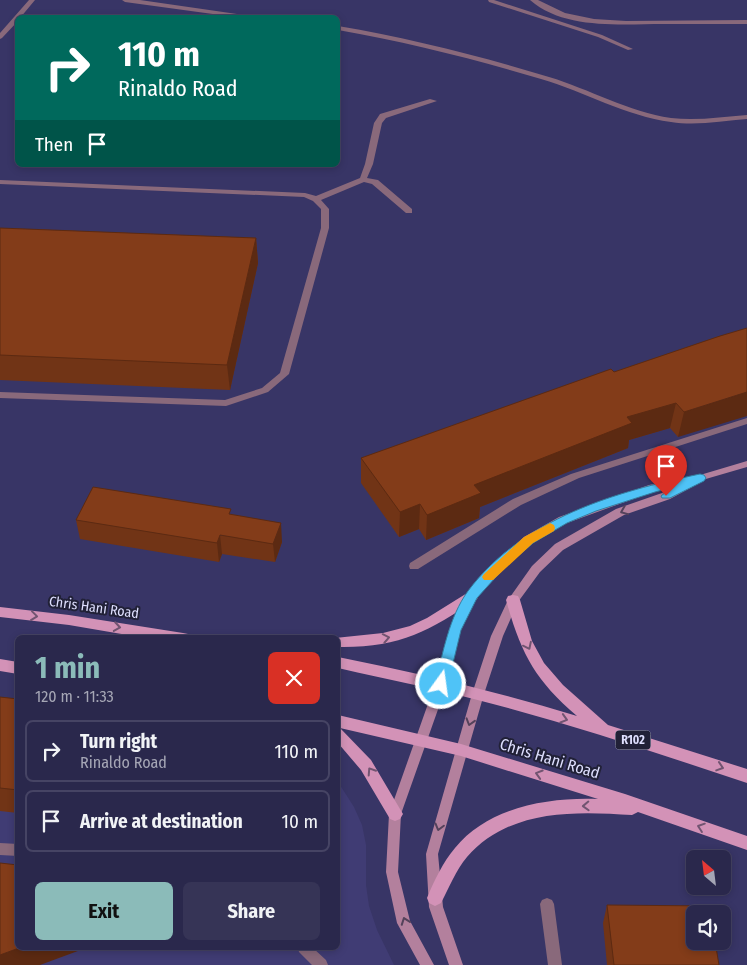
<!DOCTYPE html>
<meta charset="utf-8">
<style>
body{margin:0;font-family:"Fira Sans Condensed",sans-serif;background:#363456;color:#f1f3f6;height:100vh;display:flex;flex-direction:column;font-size:19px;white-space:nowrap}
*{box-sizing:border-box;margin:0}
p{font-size:16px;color:#a5a6b5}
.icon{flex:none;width:28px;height:28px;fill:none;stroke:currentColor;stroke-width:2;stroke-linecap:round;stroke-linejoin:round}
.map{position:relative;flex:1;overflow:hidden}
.drawer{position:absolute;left:15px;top:635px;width:325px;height:315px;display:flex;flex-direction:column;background:#2a284c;border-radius:8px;box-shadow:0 2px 8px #0003,0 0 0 1px #464464}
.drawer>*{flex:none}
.guide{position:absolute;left:15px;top:15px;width:325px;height:152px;border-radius:8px;box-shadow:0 2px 8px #0003,0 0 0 1px #464464;background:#00695c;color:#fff;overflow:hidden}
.needle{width:32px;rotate:332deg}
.buttons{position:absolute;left:686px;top:850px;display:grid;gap:10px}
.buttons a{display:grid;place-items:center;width:45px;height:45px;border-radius:8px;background:#2a284c;box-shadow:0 2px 8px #0003,0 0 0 1px #464464;font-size:25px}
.pin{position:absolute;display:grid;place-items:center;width:42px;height:42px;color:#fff;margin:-51px -21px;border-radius:50% 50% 50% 0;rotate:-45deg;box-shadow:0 0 5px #0007}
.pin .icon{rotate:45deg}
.me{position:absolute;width:55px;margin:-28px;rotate:14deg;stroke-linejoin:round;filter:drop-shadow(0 0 4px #0008)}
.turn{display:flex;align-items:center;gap:18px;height:105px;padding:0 20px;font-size:22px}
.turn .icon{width:65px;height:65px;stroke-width:2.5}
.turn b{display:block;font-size:35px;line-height:42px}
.then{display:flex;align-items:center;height:48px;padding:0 20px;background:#0003;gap:10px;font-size:19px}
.round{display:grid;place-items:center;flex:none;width:52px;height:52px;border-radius:8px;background:#363456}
.headline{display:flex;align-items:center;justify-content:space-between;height:85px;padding:0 20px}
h1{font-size:30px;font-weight:700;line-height:38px;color:#8bbbb9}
.action{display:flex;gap:10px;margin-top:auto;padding:10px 20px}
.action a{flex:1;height:58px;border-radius:8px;background:#8bbbb9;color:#111;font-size:20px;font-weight:700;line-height:58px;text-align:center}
.action a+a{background:#363456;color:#f1f3f6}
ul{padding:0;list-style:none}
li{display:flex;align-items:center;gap:15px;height:62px;margin:0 10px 8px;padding:0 10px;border:2px solid #464464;border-radius:8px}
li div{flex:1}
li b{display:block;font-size:19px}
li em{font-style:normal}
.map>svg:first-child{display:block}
.built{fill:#403c74}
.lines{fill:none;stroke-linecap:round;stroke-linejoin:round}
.lane{fill:#89697b;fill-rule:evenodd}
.secondary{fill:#b3809d;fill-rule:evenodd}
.primary{fill:#d392b7;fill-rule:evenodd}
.wall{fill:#713416}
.shaded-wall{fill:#5c2a12}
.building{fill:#833c19;stroke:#5c2a12}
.oneway{stroke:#54425b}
.oneway2{stroke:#715471}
.route{fill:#4fc3f7;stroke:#337fa1}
.slow{fill:#f59e0b}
.labels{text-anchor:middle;stroke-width:4;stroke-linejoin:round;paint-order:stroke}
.shield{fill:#212137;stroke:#a5a6c2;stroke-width:1}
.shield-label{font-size:12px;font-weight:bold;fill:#dedffe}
.street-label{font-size:14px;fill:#dedffe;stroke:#212137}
.near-street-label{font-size:16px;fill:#dedffe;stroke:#212137}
</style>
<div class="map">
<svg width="747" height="965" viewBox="0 0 747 965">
<rect width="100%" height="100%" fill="#383566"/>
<path class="built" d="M0 698 17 700 18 948H338V782L354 807 362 825 366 845V885L369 906 377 930 394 965H0Z"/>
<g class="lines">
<path class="lane" d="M29 0H35L20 18H18V21L2 38 0 39V33Z
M122 0H140L264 18H242L125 2Z
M488 0H494L602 35 633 49 628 50 598 37 489 2Z
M530 0H538L565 13 594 19 626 21 747 20V24C719 24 691 24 663 24 621 24 564 30 530 0Z
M338 26C409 38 480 56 549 77 589 89 629 112 671 118 696 121 722 117 747 115V119C722 121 696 126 671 122 626 116 585 92 541 79 474 59 406 42 338 30Z
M430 99 437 101 386 118 382 123 373 164 367 178 378 180 412 209V213H406L372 184 364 182 321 200 329 209V228L289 374 268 392 226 406 0 398V392L225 400 262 388 280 373 321 228V209L313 201 304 197 0 184V180L305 193 316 196 360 178 365 164 374 123 380 114Z
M747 418V424L579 478 521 505 418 569H410L409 566 410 563 513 499 571 474Z
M0 843 18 844V856L0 855Z
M547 898 552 900 554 904 562 965H548L540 904 542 900Z
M298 948H313L326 960 328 965H312L299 952Z"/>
<path class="secondary" d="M747 461V467L692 483V487L670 499 624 515 563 550 540 572 518 602 503 636 484 694 438 854 443 907 463 965H449L429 907 426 854 472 694 491 636 508 600 532 566 555 544 616 509 662 493 674 487 655 491 567 523 532 543 504 568 476 598 461 630 447 684 401 814 398 872 410 921 434 965H420L397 923 386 872 389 814 435 684 449 630 468 592 496 562 524 537 559 517 649 485 700 475Z"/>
<path class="primary" d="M472 590 477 591 479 595 477 599C428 632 399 648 338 647V638H335L383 633 410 626 427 618Z
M513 595 518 596 520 600 532 641 544 663 563 685 608 725 747 769V783C663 755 579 727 493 704 442 690 390 680 338 668V657C419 673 498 692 577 716 534 679 521 653 506 600L508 596Z
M0 607 69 615 183 633 188 634 190 638H145L69 625 0 617Z
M0 659 18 662V674L0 671Z
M338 715 461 744 625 794 747 836V850L638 812 632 815C574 811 509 809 467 857 456 870 449 888 441 903L435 906 429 903 427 898C434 881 443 862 455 848 488 807 549 797 598 799L461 756 340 728 371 760 400 809 403 814 400 819 395 821 390 819 361 770 338 743Z"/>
</g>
<path class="wall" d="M0 228 256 238 258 263 230 390 0 380Z
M720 336 678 437 670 428 629 440 628 448 480 507 479 518 426 540 419 529 399 537 361 483V458Z
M76 520 282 542 275 562 222 554 219 562 80 539Z
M0 697 18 699V813L0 811Z
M607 905 719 965H607L603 923Z"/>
<path class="shaded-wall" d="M256 238 258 263 230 390 227 365Z
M747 392V416L678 437 684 412Z
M676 403 670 428 629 440 628 448 480 507 479 518 426 540 427 515 474 485 627 417Z
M420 504 419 529 399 537 400 512Z
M281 523 282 542 275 562 273 544Z
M220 535 222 554 219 562 217 543Z
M19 948H86L40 965H0V955Z"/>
<path class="building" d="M0 228 256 238 227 365 0 355Z
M747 328V392L684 412 676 403 627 417 632 423 474 485 481 493 427 515 420 504 400 512 361 458 611 369 614 372 720 336Z
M93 487 231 509 229 514 281 523 273 544 220 535 217 543 76 520Z
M0 697 18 699V790L0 788Z
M0 863 18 865V948H19L0 955Z
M607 905 709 906 710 914H695V941H715L719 965H614Z"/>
<defs><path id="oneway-chevron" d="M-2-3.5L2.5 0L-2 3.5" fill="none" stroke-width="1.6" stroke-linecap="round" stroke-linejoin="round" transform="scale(1.25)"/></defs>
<g class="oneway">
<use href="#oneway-chevron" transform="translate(624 511) rotate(158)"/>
<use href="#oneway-chevron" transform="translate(470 722) rotate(107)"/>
<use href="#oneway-chevron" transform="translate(439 827) rotate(105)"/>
<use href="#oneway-chevron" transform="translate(405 921) rotate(-110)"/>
</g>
<g class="oneway2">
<use href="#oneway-chevron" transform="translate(34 616) rotate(7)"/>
<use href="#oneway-chevron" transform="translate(117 627) rotate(9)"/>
<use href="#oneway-chevron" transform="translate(386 638) rotate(-11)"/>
<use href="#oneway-chevron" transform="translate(528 646) rotate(64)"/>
<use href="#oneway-chevron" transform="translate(564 719) rotate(17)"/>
<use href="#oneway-chevron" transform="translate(720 767) rotate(18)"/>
<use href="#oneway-chevron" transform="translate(371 771) rotate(-123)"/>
<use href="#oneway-chevron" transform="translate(539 774) rotate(-163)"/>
<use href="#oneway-chevron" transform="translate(586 806) rotate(178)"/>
<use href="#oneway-chevron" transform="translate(701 827) rotate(-161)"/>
</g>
<path class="route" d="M700 474 704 475 706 478 704 481 670 498H662L661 496 671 488 655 492 596 511 567 523 533 543 504 568 477 598 461 630 448 684 446 687 441 689 437 687 435 684C443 653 449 617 468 591 523 518 615 492 700 474Z"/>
<path class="slow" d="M550 523 554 525 555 528 554 531 533 543 493 580H484L482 577 484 574 524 537Z"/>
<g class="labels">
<rect class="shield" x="615.5" y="730.5" width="35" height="19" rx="4"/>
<g class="shield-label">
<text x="633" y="744">R102</text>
</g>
<g class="street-label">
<text transform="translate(94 607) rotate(8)" y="5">Chris Hani Road</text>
</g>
<g class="near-street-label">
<text transform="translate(550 758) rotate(17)" y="6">Chris Hani Road</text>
</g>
</g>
</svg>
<div class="buttons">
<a><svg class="needle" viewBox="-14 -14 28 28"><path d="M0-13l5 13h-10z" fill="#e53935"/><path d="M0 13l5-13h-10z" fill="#a5a6b5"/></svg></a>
<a><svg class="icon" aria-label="sound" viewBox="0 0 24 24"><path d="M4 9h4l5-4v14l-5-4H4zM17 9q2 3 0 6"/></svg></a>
</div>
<div class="pin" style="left:666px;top:496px;background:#d93025"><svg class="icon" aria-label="arrive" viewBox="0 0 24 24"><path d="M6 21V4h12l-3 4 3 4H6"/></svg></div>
<svg class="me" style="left:441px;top:684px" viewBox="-20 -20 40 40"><circle r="17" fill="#4fc3f7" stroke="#fff" stroke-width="3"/><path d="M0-11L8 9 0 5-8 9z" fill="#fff"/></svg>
<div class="guide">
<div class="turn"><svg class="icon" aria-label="right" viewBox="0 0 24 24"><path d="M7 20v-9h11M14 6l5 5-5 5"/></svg><div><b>110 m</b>Rinaldo Road</div></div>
<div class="then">Then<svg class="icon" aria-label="arrive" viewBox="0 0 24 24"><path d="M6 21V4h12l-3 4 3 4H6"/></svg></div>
</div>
<section class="drawer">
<div class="headline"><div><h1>1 min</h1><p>120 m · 11:33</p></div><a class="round" style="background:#d93025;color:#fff"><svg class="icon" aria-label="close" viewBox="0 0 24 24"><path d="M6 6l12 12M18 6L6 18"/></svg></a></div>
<ul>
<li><svg class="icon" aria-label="right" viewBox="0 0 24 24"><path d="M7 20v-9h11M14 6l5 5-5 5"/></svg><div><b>Turn right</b><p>Rinaldo Road</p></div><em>110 m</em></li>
<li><svg class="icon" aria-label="arrive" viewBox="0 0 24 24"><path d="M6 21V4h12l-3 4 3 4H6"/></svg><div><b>Arrive at destination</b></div><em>10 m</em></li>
</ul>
<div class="action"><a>Exit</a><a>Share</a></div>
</section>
</div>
